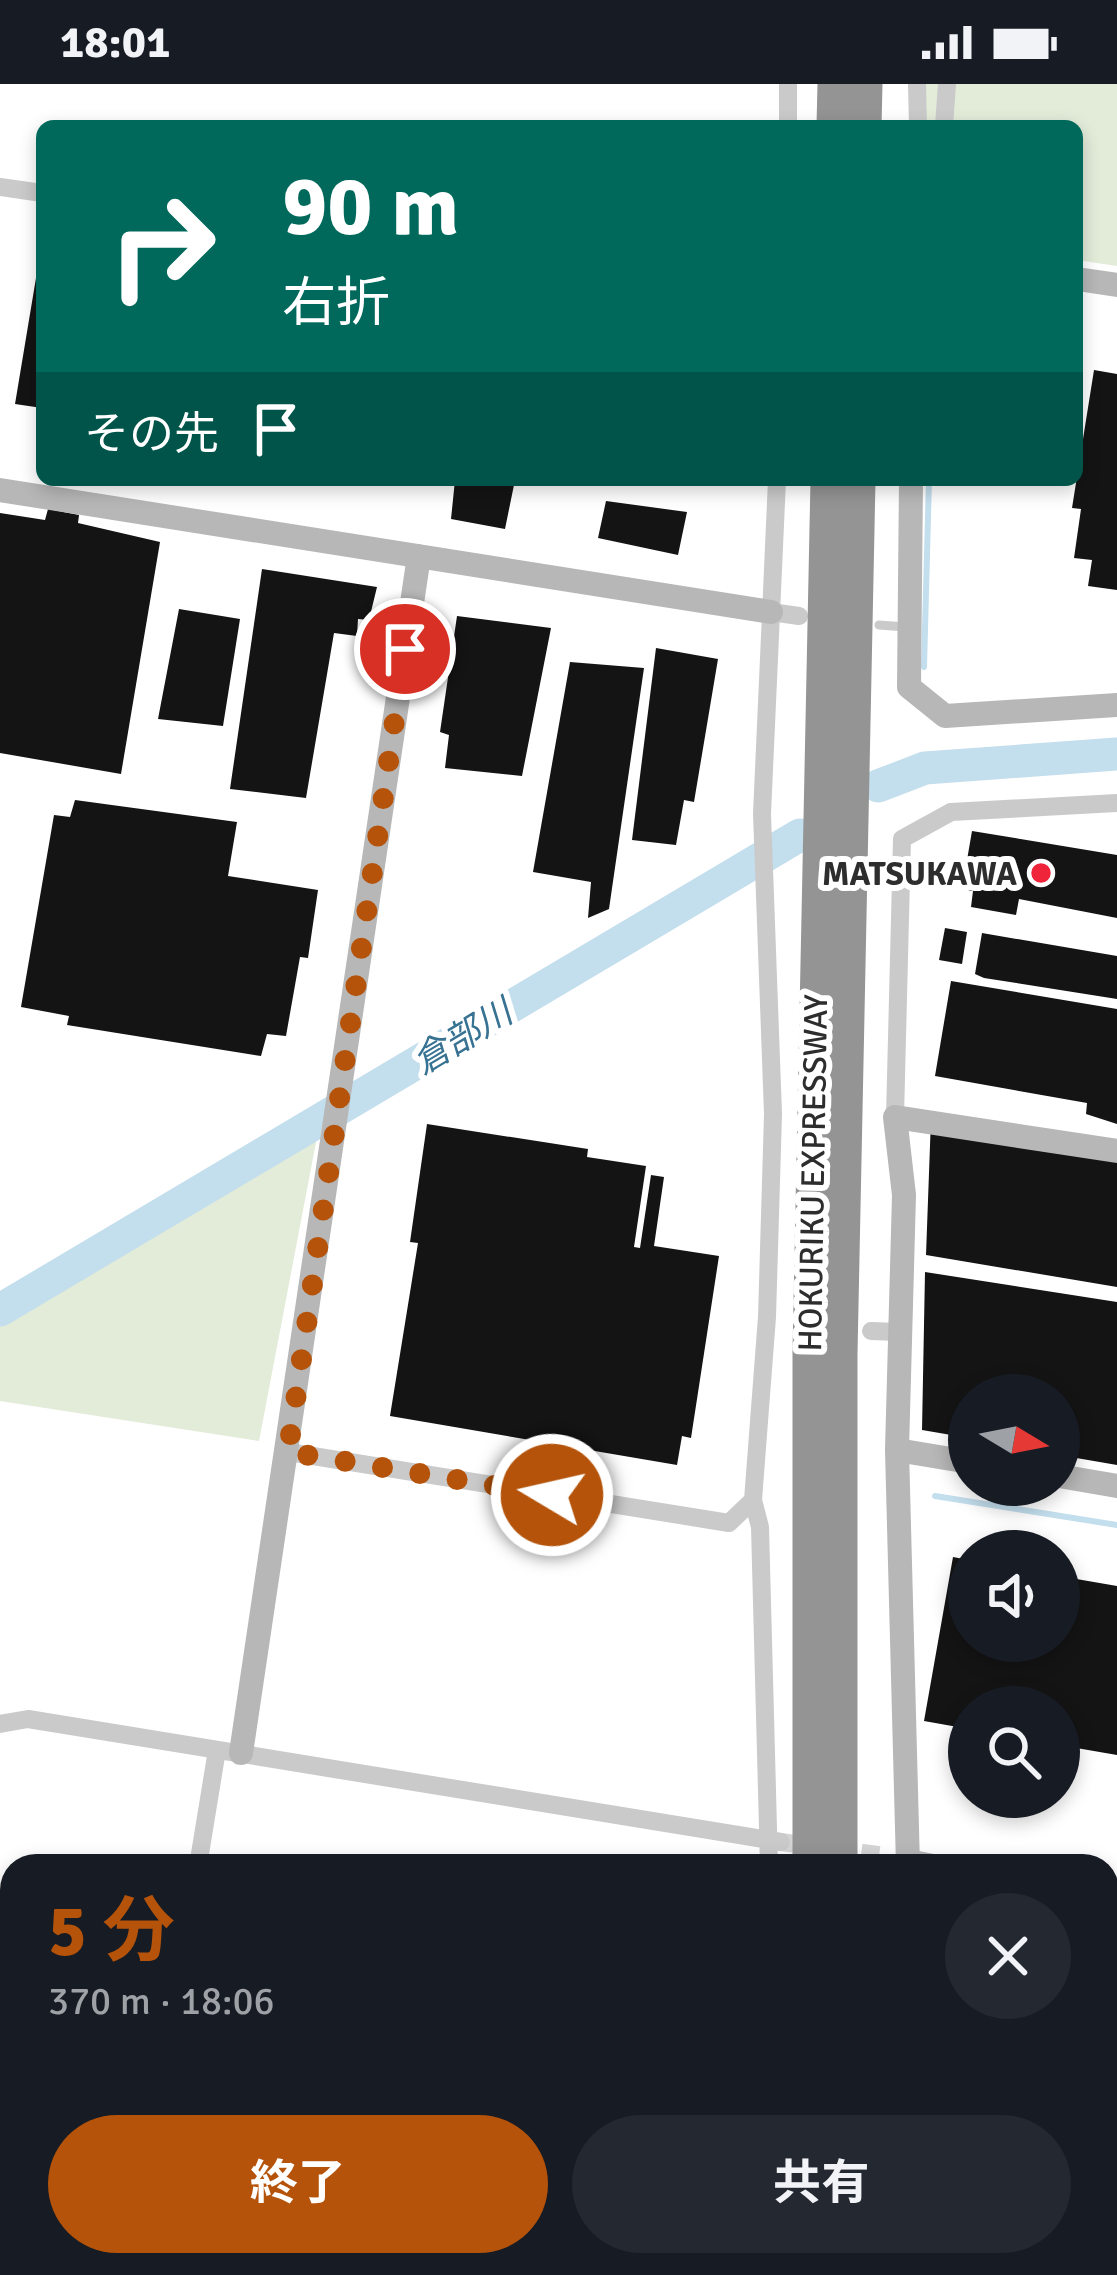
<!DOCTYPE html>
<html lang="ja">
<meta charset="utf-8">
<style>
body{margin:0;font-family:Signika,"Noto Sans JP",sans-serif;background:#242831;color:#f1f3f6;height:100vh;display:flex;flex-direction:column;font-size:45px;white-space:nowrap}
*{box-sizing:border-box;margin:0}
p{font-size:39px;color:#9ea1a6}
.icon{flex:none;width:66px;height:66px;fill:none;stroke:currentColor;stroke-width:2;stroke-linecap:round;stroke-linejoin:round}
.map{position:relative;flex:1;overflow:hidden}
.drawer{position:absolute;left:0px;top:1770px;width:1119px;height:423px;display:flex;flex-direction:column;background:#171b24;border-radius:36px 36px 0 0;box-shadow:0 6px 18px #0003}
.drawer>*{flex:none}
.guide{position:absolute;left:36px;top:36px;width:1047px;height:366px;border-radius:18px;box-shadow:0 6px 18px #0003;background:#00695c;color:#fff;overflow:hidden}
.needle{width:78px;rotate:100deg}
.buttons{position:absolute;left:948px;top:1290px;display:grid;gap:24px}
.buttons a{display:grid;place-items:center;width:132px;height:132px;border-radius:50%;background:#171b24;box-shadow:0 6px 18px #0003;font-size:60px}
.pin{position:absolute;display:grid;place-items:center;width:102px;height:102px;color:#fff;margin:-51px;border:6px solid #fff;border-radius:50%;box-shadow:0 3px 12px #0007}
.me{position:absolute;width:132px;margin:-66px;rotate:279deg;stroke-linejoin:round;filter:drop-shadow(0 0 9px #0008)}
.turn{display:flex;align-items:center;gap:42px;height:252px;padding:0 48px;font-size:54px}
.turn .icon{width:156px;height:156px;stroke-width:2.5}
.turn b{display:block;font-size:84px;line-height:102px}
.then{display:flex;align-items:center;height:114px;padding:0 48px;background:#0003;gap:24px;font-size:45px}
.round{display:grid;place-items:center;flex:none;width:126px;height:126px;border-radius:63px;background:#242831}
.summary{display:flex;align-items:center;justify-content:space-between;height:204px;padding:0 48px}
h1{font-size:72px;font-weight:700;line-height:90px;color:#b45309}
.action{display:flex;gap:24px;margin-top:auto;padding:24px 48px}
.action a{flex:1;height:138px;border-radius:72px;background:#b45309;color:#fff;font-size:48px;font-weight:700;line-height:138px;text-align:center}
.action a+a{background:#242831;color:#f1f3f6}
.status{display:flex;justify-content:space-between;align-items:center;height:84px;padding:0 60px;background:#171b24;direction:ltr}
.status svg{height:33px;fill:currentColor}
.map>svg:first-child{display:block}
.green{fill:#e3ebd9}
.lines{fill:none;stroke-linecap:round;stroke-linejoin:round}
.stream{stroke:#c3deed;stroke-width:6}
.river{stroke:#c3deed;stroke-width:33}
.building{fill:#141414}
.street-tunnel{stroke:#d5d5d5;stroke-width:18;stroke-dasharray:18 9;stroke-linecap:butt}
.lane{stroke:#cacaca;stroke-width:9}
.street{stroke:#cacaca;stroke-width:18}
.secondary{stroke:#b7b7b7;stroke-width:24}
.highway{stroke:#949494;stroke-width:33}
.route{stroke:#b45309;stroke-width:21;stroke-dasharray:0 37.8}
.poi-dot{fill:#ef2339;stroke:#fff;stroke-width:4.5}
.labels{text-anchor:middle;stroke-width:12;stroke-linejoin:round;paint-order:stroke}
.poi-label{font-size:33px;font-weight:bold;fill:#2d2d2d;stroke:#fff;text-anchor:end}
.street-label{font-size:33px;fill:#2d2d2d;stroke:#fff}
.water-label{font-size:36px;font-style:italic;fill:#377292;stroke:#fff}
</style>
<div class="status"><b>18:01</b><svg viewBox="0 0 49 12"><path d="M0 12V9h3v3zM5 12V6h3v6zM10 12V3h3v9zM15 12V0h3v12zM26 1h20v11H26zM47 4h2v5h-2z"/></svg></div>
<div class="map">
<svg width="1117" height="2191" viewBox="0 0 1117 2191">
<rect width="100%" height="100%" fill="#fff"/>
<path class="green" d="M926 0H1117V182L1077 176V42H926Z
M317 1053 259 1357 0 1317V1242Z"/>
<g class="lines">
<path class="stream" d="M924 583 929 396
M935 1412 1117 1441"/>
<path class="river" d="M878 702 925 684 1117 670
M0 1226 800 751"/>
</g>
<path class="building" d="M40 170H42V324L15 320Z
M1094 286 1117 290V506L1088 502 1092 476 1074 474 1081 425 1072 424Z
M455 396H515L505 445 451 435Z
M606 417 687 428 678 471 598 454Z
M48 425 79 431 78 439 160 458 121 690 0 669V429L45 436Z
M262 485 377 503 369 536 358 535 357 552 334 549 306 714 230 705Z
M179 525 240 535 223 642 158 635Z
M457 532 551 544 522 692 445 684 449 651 440 648Z
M656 564 718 575 694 718 684 716 676 761 632 756Z
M570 578 644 584 609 825 588 834 591 798 533 788Z
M75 716 237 738 228 792 318 806 308 874 300 873 286 952 267 950 261 972 67 941 69 932 21 923 54 731 70 733Z
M972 747 1117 771V834L1019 815 1016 831 971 823 973 807 962 805Z
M945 844 967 848 962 880 939 876Z
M982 849 1117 872V915L984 894 975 890Z
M951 897 1117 925V1040L1086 1030 1087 1019 935 992Z
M931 1034 1117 1062V1203L926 1171Z
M427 1040 588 1065 587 1073 646 1082 634 1163 640 1164 651 1091 664 1093 654 1162 719 1172 691 1354 682 1352 677 1381 390 1332 418 1159 410 1158Z
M925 1188 1117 1218V1381L1059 1371V1311H969V1354L922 1346Z
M953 1473 969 1476V1557H1059V1492L1117 1502V1671L1059 1661V1623H969V1645L924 1637Z
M1107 1864 1117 1866 1116 1961 1107 1960Z
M1107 2010 1117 2012V2091L1110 2138Z"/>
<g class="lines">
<path class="street-tunnel" d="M781 1758 886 1772"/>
<path class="lane" d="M879 541 906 543"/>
<path class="street" d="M917 0 918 42
M788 42V0
M944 42 947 0
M0 103 42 109
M771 528 799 532
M895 1033 902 755 951 728 1117 719
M871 1247 898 1248
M288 1368 729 1439 753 1416
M0 1640 28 1635 781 1758
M198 1782 217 1666
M769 1782 760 1443 753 1416 767 1233 773 1030 762 730 777 396
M785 2181 786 2191
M905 2181V2191
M133 2191 135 2181"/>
<path class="secondary" d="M1077 195 1117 201
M911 396 909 603 945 632 1117 621
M0 406 771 528
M897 1366 969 1378
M1059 1392 1117 1402
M241 1669 419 472
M908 1777 933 1782
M908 1782 897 1366 904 1111 895 1033 1117 1067
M1107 1817 1117 1820
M1107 2181 1117 2182"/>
<path class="highway" d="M833 42 834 0
M865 42 866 0
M809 1782V1267L827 396
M841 1782V1270L859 396
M818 2181 819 2191
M851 2181 852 2191"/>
</g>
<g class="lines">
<path class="route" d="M405 565 288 1368 552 1411"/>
</g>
<circle class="poi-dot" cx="1041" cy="789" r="12"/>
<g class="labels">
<g class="poi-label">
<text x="1017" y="801">MATSUKAWA</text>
</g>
<g class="street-label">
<text transform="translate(812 1089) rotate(-89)" y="12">HOKURIKU EXPRESSWAY</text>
</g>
<g class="water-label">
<text transform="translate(462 952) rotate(-31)" y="13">倉部川</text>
</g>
</g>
</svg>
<div class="buttons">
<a><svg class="needle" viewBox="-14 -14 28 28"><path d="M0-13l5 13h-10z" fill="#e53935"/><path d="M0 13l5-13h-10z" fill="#9ea1a6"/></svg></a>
<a><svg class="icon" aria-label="sound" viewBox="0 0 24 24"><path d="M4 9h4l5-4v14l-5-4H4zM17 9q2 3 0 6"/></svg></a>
<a><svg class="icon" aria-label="search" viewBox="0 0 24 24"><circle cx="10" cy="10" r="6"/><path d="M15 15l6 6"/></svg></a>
</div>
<div class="pin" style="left:405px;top:565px;background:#d93025"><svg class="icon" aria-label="arrive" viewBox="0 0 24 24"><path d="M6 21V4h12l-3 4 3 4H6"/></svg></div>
<svg class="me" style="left:552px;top:1411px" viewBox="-20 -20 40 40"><circle r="17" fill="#b45309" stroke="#fff" stroke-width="3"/><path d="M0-11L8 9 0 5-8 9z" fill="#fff"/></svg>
<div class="guide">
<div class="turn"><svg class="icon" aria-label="right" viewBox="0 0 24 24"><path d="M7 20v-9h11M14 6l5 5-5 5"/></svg><div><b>90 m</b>右折</div></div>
<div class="then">その先<svg class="icon" aria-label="arrive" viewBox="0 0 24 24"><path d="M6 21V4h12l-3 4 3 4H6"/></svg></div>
</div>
<section class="drawer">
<div class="summary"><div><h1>5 分</h1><p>370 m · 18:06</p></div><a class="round"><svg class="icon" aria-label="close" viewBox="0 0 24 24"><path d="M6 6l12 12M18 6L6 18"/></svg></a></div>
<div class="action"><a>終了</a><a>共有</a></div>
</section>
</div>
